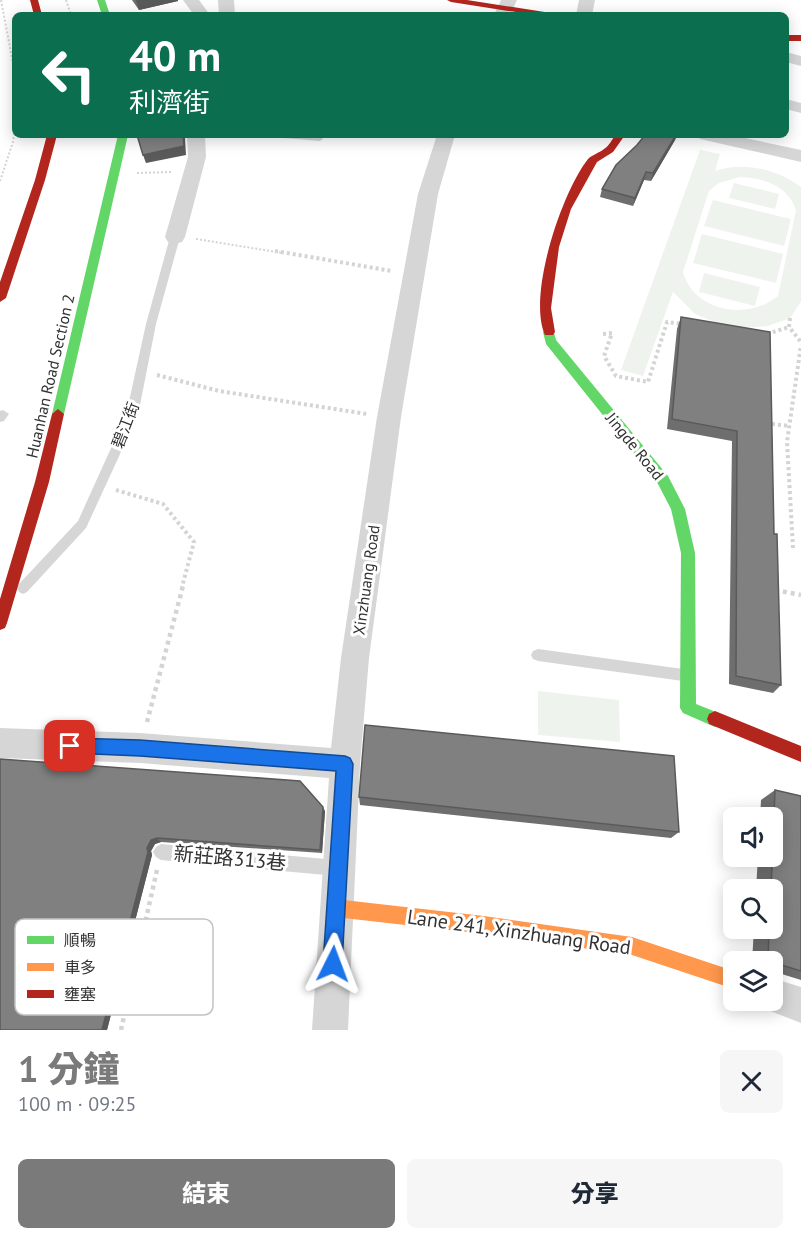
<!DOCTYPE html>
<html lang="zh-TW">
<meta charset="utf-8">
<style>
body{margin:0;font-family:"PT Sans","Noto Sans TC",sans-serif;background:#f6f6f7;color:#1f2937;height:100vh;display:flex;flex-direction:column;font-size:22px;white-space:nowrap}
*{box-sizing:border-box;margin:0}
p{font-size:20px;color:#747a83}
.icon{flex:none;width:33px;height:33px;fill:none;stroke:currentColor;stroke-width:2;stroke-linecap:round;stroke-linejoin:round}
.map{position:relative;height:1030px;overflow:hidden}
.drawer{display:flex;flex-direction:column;background:#fff;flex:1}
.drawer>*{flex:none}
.banner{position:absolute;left:12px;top:12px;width:777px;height:126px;border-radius:9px;box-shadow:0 3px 15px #0003;background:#0b6e4f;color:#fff;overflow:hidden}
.buttons{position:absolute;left:723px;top:807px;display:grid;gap:12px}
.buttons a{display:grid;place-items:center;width:60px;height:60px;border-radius:9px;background:#fff;box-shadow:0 3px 15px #0003;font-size:30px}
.pin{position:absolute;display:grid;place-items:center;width:51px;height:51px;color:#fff;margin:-26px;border-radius:12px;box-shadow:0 3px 9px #0006}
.me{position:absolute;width:66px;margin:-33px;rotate:3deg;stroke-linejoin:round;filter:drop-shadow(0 0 4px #0008)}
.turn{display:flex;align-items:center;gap:21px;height:126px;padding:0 18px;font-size:27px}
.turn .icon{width:78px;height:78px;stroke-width:2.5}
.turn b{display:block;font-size:42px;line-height:51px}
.round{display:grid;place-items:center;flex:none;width:63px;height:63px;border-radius:9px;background:#f6f6f7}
.headline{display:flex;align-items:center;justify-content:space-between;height:102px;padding:0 18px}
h1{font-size:36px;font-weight:800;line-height:45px;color:#7a7a7a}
.action{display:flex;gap:12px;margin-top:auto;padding:12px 18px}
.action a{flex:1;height:69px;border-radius:9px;background:#7a7a7a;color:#fff;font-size:24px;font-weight:800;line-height:69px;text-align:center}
.action a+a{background:#f6f6f7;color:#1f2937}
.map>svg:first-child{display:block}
.green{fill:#eff3ed;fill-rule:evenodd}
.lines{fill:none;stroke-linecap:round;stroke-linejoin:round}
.path-far2{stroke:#d4d4d4;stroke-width:2;stroke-dasharray:2 2;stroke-linecap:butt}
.path-far1{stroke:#d4d4d4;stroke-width:4;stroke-dasharray:3 3;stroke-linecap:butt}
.path{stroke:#d4d4d4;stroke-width:4.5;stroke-dasharray:4 4;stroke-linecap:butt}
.lane{fill:#d6d6d6;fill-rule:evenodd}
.street{fill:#d6d6d6;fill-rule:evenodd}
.fast{fill:#63d668;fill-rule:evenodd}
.slow{fill:#ff974d;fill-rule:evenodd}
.jam{fill:#b3261e;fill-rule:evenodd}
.wall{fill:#6e6e6e}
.shaded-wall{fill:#5a5a5a}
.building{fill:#808080;stroke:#5a5a5a;stroke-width:1.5}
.route{fill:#1a73e8;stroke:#114b97;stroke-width:1.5}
.labels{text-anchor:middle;stroke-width:6;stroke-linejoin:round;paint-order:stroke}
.street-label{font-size:16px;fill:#323232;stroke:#fff}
.near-street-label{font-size:20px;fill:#323232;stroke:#fff}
.key{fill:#fff;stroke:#c2c2c2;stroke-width:1.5}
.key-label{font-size:16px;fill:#323232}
</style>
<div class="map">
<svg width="801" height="1030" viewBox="0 0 801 1030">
<rect width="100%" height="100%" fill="#fff"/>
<path class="green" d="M700 150 720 154 715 171C743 161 777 169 801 187V302L790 318 768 326 742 328 719 324 695 314 673 292 643 376 621 370ZM740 177C763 178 788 185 796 210L778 296C748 321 694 312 683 272L709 191 719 183Z
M734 183 779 194 775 209 729 198Z
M713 200 791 219 784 246 704 226Z
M702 234 783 254 776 283 693 263Z
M704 273 760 287 755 306 699 292Z
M538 691 619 700 620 742 538 735Z"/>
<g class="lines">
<path class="path-far2" d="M1 0 15 74
M66 0 71 15
M137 173 171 172
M0 181 13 142 15 123
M196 239 283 253"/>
<path class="path-far1" d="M275 251 392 271
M790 318 789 327 801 342
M603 334 612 333 604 356 616 376 648 382 667 322 682 324
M767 334 789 327
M157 375 219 391 367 414
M772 424 790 426
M116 490 163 504 194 542 182 587
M793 548 787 442 801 345"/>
<path class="path" d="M775 590 801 595
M147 722 183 586
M121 1030 157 870"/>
<path class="lane" d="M280 135H324L322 140 319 141 284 138Z
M175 234 180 237 156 324 138 415 86 528 27 592 23 594 19 592 17 588 19 584 78 521 126 415 146 324 170 237Z
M3 410 9 414 4 421 0 422V411Z
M538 649 683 669 688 671 690 675 688 679 683 681 538 661 533 659 531 655 533 651Z
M161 844 337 860 342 863 345 868 342 873 337 876 161 860 156 857 153 852 156 847Z"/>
<path class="street" d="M183 0H199L210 15H194Z
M218 0H234L235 15H219Z
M501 0H517L510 15H494Z
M579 0H595L592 15H576Z
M786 52 801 56V66L786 62Z
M786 99 801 103V113L786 109Z
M187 135H205L206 157 185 237 182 242 175 244 168 242 165 237 188 157Z
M437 135H455L438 194 401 417 369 658 360 764 348 1030H312L329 778 140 763 0 758V728L140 733 331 748 341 658 377 417 418 194Z
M697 135H731L801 150V162L700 139Z
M772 978 801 987V1023L760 1007 757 1000H772Z"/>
<path class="fast" d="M97 0H105L110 15H102Z
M118 135H128L64 414 58 419 52 414Z
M549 328 553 329 556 340 668 476 685 509 695 553 696 704 721 714 723 719 721 724 715 727 683 713 680 708 681 553 671 509 658 484 546 344 543 332Z"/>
<path class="slow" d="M335 899 484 916 632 937 734 971V989L632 955 484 934 335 917 329 914 326 908 329 902Z"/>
<path class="jam" d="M30 0H38L42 15H34Z
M447 0H467L551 13 555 15H535L451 2Z
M786 35H801V41H786Z
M47 135H57L45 180 6 298 0 302V282L35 180Z
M615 135H625L613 152 597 162 571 209 559 247 551 308 555 332 553 335H545C527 295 562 192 588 159 592 155 599 153 604 149 609 146 612 140 615 135Z
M58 409 64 414 49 482 7 623 5 628 0 630V599L35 482 52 414Z
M715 711 801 746V762L709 724 707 719 709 714Z"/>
</g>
<path class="wall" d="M132 0H178V1L139 10Z
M645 135H677L675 140 651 181 644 180 633 206 600 197 602 189Z
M681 317 770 332 774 534 781 685 773 693 729 684 732 441 667 429 677 329Z
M0 759 325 811 322 853 161 842 155 844 151 851 152 855 107 1030H0Z
M775 790 801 796V980L772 971V962H752L754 928H772V890H756L758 856H772V818H760L761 800Z
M359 797 679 832 671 838 360 805Z"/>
<path class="shaded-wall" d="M136 0H178V1L139 10Z
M183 135H184L185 138 186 155 146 163 143 155Z
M676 135H677L675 140 651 181 653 173Z
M646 172 644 180 633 206 635 198Z
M323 807 325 811 322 853 320 850Z
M157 838 161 842 155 844 151 851 152 855 107 1030H102L147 848 151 840Z"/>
<path class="building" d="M636 14 678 15H636Z
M137 135H183L184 146 143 155Z
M645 135H676L653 173 646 172 635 198 602 189 616 165 637 145Z
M681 317 770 332 774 534H777L781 685 736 676 737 431 672 419Z
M365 725 674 756 679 832 359 797Z
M0 759 300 781 323 807 320 850 157 838 151 840 147 848 148 852 102 1030H0Z
M775 790 801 796V971L768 961 769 928H772V890H771Z"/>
<path class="route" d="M70 738 140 740 345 756 350 758 353 764 342 964 339 971 333 973 326 971 323 964 336 771 140 756 70 753 65 751 62 746 65 740Z"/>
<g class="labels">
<g class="street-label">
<text transform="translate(50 376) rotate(-77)" y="6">Huanhan Road Section 2</text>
<text transform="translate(125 425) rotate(-69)" y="6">碧江街</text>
<text transform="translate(635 446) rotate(51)" y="6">Jingde Road</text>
<text transform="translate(366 580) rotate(-82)" y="6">Xinzhuang Road</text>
</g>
<g class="near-street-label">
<text transform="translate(230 858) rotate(5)" y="7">新莊路313巷</text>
<text transform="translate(519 932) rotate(8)" y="7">Lane 241, Xinzhuang Road</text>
</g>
</g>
<rect x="15" y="919" width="198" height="96" rx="9" class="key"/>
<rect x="27" y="936" width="27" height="8" fill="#63d668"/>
<rect x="27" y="963" width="27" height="8" fill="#ff974d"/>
<rect x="27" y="990" width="27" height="8" fill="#b3261e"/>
<g class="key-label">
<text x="64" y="946">順暢</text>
<text x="64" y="973">車多</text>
<text x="64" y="1000">壅塞</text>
</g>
</svg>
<div class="buttons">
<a><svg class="icon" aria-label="sound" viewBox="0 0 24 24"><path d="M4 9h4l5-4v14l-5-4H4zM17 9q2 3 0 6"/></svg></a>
<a><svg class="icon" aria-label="search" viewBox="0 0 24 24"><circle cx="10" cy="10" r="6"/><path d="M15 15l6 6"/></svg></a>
<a><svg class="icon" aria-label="layers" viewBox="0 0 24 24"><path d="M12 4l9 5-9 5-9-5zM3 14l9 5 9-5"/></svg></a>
</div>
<div class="pin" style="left:70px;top:746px;background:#d93025"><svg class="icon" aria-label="arrive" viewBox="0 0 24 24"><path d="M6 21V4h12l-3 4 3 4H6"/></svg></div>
<svg class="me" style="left:333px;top:964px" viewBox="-20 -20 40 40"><path d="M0-17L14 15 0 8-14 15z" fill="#1a73e8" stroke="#fff" stroke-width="4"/></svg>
<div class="banner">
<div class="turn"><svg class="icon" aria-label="left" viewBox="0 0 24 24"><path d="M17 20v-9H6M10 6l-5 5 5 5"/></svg><div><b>40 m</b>利濟街</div></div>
</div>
</div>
<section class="drawer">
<div class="headline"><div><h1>1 分鐘</h1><p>100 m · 09:25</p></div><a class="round"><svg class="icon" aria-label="close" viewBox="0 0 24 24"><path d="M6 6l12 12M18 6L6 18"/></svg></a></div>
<div class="action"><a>結束</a><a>分享</a></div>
</section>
